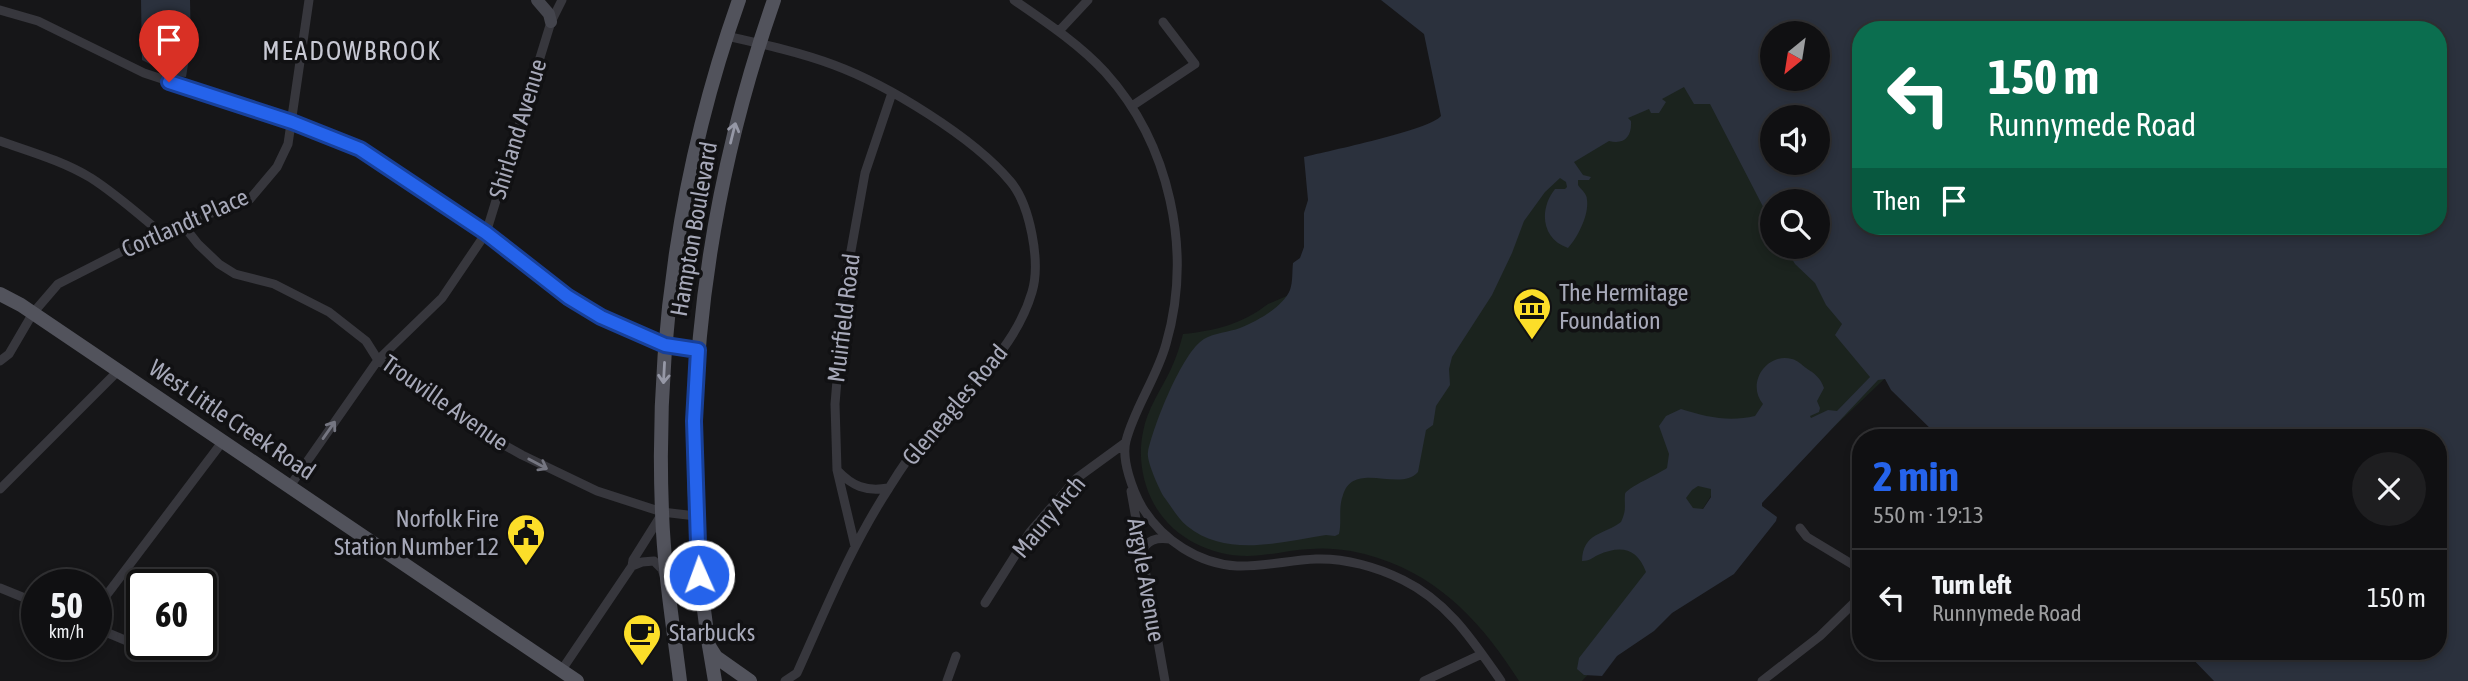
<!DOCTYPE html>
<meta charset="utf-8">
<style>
body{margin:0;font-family:"Asap Condensed",sans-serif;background:#1e1e20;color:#f1f3f6;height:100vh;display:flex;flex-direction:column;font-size:26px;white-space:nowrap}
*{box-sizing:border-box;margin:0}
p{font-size:23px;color:#9c9d9f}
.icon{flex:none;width:38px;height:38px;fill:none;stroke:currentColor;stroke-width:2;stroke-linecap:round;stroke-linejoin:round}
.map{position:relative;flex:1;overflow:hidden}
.side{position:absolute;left:1852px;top:429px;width:595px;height:231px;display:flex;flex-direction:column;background:#101012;border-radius:28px;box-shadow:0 4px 10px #0003,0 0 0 2px #303032}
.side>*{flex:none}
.guide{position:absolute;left:1852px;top:21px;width:595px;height:214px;border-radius:28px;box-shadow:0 4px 10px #0003,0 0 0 2px #303032;background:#0b6e4f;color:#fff;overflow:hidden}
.needle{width:46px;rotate:210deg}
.fabs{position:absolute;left:1760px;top:21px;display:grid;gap:14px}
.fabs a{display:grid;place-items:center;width:70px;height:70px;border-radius:50%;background:#101012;box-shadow:0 4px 10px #0003,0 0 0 2px #303032;font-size:35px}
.speed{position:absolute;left:21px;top:569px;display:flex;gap:14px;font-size:35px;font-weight:700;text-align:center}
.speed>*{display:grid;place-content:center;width:91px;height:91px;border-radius:50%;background:#101012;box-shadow:0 4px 10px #0003,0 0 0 2px #303032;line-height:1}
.speed small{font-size:18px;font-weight:400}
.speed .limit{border:4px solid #111;border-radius:10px;background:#fff;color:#111}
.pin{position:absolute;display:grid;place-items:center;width:60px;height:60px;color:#fff;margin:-72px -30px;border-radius:50% 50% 50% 0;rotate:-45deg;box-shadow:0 0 7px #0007}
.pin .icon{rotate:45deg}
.me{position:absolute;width:77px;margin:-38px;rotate:358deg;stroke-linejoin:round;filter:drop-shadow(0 0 5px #0008)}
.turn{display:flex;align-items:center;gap:24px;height:147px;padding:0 21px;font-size:32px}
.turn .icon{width:91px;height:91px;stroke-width:2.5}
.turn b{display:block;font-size:49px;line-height:60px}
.then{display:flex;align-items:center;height:66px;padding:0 21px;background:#0003;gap:14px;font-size:26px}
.round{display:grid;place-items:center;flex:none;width:74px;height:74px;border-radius:37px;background:#1e1e20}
.overview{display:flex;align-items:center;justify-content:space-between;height:119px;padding:0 21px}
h1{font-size:42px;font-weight:700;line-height:52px;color:#2563eb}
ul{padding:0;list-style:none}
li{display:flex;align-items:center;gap:21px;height:98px;padding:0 21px;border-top:2px solid #303032}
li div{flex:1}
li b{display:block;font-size:26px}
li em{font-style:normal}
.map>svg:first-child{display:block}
.green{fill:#1b231e;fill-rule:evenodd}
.water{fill:#2b313d;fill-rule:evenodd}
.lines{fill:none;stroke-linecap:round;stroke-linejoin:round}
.street{stroke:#37373d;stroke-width:9}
.secondary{stroke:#44454d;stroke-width:12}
.primary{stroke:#52535c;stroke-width:14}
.oneway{stroke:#9698a6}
.oneway2{stroke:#757681}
.route-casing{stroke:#184099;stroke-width:18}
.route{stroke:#2563eb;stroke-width:12}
.labels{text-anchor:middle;stroke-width:7;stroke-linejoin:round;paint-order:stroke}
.street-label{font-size:24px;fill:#a7a9b9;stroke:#111113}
.poi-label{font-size:24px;fill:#a7a9b9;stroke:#111113;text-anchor:start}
.neighbourhood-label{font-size:26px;letter-spacing:2px;fill:#c8c9d4;stroke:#111113}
</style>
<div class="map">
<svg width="2468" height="681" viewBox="0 0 2468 681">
<rect width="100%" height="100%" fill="#161618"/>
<path class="green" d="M1828 0 1866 317 1899 365 1796 463 1719 483 1623 637 1582 681H1519C1484 626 1443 579 1378 558 1357 551 1333 547 1310 549 1289 550 1268 556 1247 556 1210 556 1172 537 1154 504 1142 482 1138 456 1143 432 1147 409 1161 390 1171 369 1176 358 1180 346 1183 334 1215 331 1242 324 1268 304L1541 185 1501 24ZM1773 33H1818V79H1773ZM1773 117H1818V163H1773ZM1773 201H1818V247H1773Z"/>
<path class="water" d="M141 0H190L191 46 186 77 174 76 142 60Z
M1381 0H2468V681H2214L2185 651H2438V438L1939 437 1891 390 1885 379 1878 380 1762 503V506L1777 517 1776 521 1734 574 1672 613 1654 631 1617 656 1602 676 1584 675 1577 669 1579 658 1646 572C1637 548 1621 545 1598 555 1592 558 1589 561 1582 561 1583 532 1604 535 1621 522 1627 509 1624 506 1625 494 1626 488 1659 474 1667 468L1669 454 1659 426 1666 416 1681 409C1706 417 1729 422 1755 416L1763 404C1746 384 1766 352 1792 359 1797 360 1802 365 1806 368 1815 374 1820 377 1824 388L1817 401 1820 408 1819 412 1810 416 1811 418 1828 410 1837 411 1870 377 1835 335 1842 324 1826 305 1815 283 1795 264 1785 247H1818V201H1773V226L1710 104H1694L1684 87 1662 99 1666 102 1659 113H1651L1649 109 1628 118 1631 121C1632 137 1624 145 1609 141L1574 162 1583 175 1591 177 1589 180H1578V185C1581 190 1587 193 1587 200 1589 215 1578 237 1568 248 1541 239 1539 209 1555 189H1565L1567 187 1566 182 1560 178 1545 192 1524 221 1512 253 1492 295 1452 357 1449 369 1450 385 1436 406 1433 425 1426 430 1418 472C1400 493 1354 460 1343 495 1338 508 1342 521 1339 534L1335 536 1326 535C1281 542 1226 558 1187 526 1178 519 1171 506 1164 497 1159 489 1146 460 1148 452 1153 427 1182 352 1204 339 1214 333 1229 332 1240 328 1257 321 1283 307 1290 290 1293 282 1292 271 1293 263L1300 258 1304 247V213L1308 200 1304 157C1328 151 1430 130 1441 116L1424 34ZM1860 30H2438V226H1860ZM1818 33V79H1773V33ZM1818 117V163H1773V117ZM1698 486 1711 489V497L1703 509 1693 508 1686 498 1692 490Z"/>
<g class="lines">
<path class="street" d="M1014 0C1046 22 1079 44 1105 72 1170 144 1193 251 1166 344 1157 377 1134 409 1126 441 1121 460 1133 491 1142 507 1162 540 1199 564 1237 566 1263 567 1290 560 1316 559 1345 558 1377 567 1403 580 1448 602 1473 641 1501 681
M0 10 38 21 144 73 292 122 360 149 486 233 568 297 601 317 665 345 698 350
M1059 31 1088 0
M726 36C762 44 799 52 834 65 888 85 973 137 1010 181 1030 204 1041 262 1032 292 1015 351 964 391 926 436 912 452 900 470 889 488 851 546 825 611 797 673L785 681
M1132 106 1195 64 1163 22
M0 141C31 152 63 161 91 178 116 194 137 213 160 232
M183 225 198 244 219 264 235 274 274 284 329 312 366 341 378 360 474 428 522 455 597 491 662 512 696 516
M0 361 9 354 33 313 58 284 160 232 250 199 277 167 288 144 309 0
M837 470C852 486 866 492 888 488
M290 486 378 360 442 298 486 233 551 22 562 0
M0 489 118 371
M1131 491 1165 681
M1800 528 1807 537 1860 569
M855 546 837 470 835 404 845 284 865 173 892 93
M1140 553C1148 540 1155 537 1170 539
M632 566 642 562 654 561 662 569 664 575
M0 588 37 603
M985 603 1030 532 1077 478 1125 443
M96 609 223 441
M96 628 151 651
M561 671 632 566 633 560 660 517
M947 681 956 656
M1424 681 1482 654
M1762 681 1820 636 1860 597"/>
<path class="secondary" d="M537 0 549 14 551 22"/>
<path class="primary" d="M0 294 21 305 577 681
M709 646 716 657 750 681
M680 681C673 625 664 569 662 512 655 339 681 163 739 0
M715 681C672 453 698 218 774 0"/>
</g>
<defs><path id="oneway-shaft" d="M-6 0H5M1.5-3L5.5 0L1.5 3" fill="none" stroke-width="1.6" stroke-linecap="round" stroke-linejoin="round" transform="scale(1.75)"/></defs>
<g class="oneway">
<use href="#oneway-shaft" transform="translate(733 133) rotate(-76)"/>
<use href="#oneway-shaft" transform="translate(664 373) rotate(93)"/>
</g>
<g class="oneway2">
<use href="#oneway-shaft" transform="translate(329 430) rotate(-55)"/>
<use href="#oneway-shaft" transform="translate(538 464) rotate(28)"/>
</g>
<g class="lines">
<defs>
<path id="route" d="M169 82 292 122 360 149 486 233 568 297 601 317 665 345 698 350 694 421 699 575"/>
</defs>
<use href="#route" class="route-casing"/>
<use href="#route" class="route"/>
</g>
<defs>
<symbol id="museum-pin" viewBox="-11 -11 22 30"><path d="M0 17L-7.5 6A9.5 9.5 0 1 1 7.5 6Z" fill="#fcde29" stroke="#111113"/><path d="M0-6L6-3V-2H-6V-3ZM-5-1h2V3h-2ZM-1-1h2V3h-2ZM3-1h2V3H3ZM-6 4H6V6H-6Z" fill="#111"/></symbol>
<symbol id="civic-pin" viewBox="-11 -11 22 30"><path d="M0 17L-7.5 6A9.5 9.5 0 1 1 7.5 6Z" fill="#fcde29" stroke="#111113"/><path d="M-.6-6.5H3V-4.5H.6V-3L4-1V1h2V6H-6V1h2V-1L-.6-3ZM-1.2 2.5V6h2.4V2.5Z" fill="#111"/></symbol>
<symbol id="cafe-pin" viewBox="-11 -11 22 30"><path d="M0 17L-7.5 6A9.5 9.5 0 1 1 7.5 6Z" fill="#fcde29" stroke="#111113"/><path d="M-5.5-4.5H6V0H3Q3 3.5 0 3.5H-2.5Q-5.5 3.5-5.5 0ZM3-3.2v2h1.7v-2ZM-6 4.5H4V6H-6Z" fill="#111"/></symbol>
</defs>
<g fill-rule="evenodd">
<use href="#museum-pin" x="1510" y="285" width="44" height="60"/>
<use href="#civic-pin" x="504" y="511" width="44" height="60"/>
<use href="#cafe-pin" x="620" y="611" width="44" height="60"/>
</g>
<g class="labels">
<g class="street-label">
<text transform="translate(518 129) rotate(-73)" y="8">Shirland Avenue</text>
<text transform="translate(185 223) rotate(-24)" y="8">Cortlandt Place</text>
<text transform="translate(694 229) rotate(-80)" y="8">Hampton Boulevard</text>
<text transform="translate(844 318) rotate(-83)" y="8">Muirfield Road</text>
<text transform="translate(445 403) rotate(35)" y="8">Trouville Avenue</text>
<text transform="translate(955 405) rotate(-50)" y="8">Gleneagles Road</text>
<text transform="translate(232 420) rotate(34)" y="8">West Little Creek Road</text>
<text transform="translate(1049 517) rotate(-50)" y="8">Maury Arch</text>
<text transform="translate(1146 580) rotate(80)" y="8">Argyle Avenue</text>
</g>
<g class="poi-label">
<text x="1559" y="301">The Hermitage<tspan x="1559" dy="28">Foundation</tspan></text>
<text x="499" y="527" text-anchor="end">Norfolk Fire<tspan x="499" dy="28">Station Number 12</tspan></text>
<text x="669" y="641">Starbucks</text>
</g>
<g class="neighbourhood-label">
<text x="352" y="60">MEADOWBROOK</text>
</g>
</g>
</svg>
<div class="fabs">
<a><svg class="needle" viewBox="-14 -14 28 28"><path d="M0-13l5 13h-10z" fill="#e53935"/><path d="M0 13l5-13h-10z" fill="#9c9d9f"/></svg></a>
<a><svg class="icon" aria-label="sound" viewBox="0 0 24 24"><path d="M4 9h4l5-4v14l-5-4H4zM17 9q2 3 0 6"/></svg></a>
<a><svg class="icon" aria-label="search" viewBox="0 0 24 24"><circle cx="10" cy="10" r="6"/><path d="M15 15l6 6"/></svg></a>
</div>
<div class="speed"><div>50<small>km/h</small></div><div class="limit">60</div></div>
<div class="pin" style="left:169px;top:82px;background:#d93025"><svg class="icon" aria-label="arrive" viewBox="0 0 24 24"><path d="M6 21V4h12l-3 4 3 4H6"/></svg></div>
<svg class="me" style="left:699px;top:575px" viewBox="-20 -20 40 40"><circle r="17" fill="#2563eb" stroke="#fff" stroke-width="3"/><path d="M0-11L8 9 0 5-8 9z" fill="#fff"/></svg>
<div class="guide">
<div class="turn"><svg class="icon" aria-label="left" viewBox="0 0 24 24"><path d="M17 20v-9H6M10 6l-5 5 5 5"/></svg><div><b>150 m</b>Runnymede Road</div></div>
<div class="then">Then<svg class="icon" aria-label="arrive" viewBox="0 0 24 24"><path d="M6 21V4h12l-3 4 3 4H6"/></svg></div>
</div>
<section class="side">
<div class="overview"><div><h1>2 min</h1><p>550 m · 19:13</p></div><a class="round"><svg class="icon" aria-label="close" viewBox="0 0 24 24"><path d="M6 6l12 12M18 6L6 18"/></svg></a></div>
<ul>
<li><svg class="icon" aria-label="left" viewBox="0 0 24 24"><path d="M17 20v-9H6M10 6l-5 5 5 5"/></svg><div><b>Turn left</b><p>Runnymede Road</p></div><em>150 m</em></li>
</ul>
</section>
</div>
